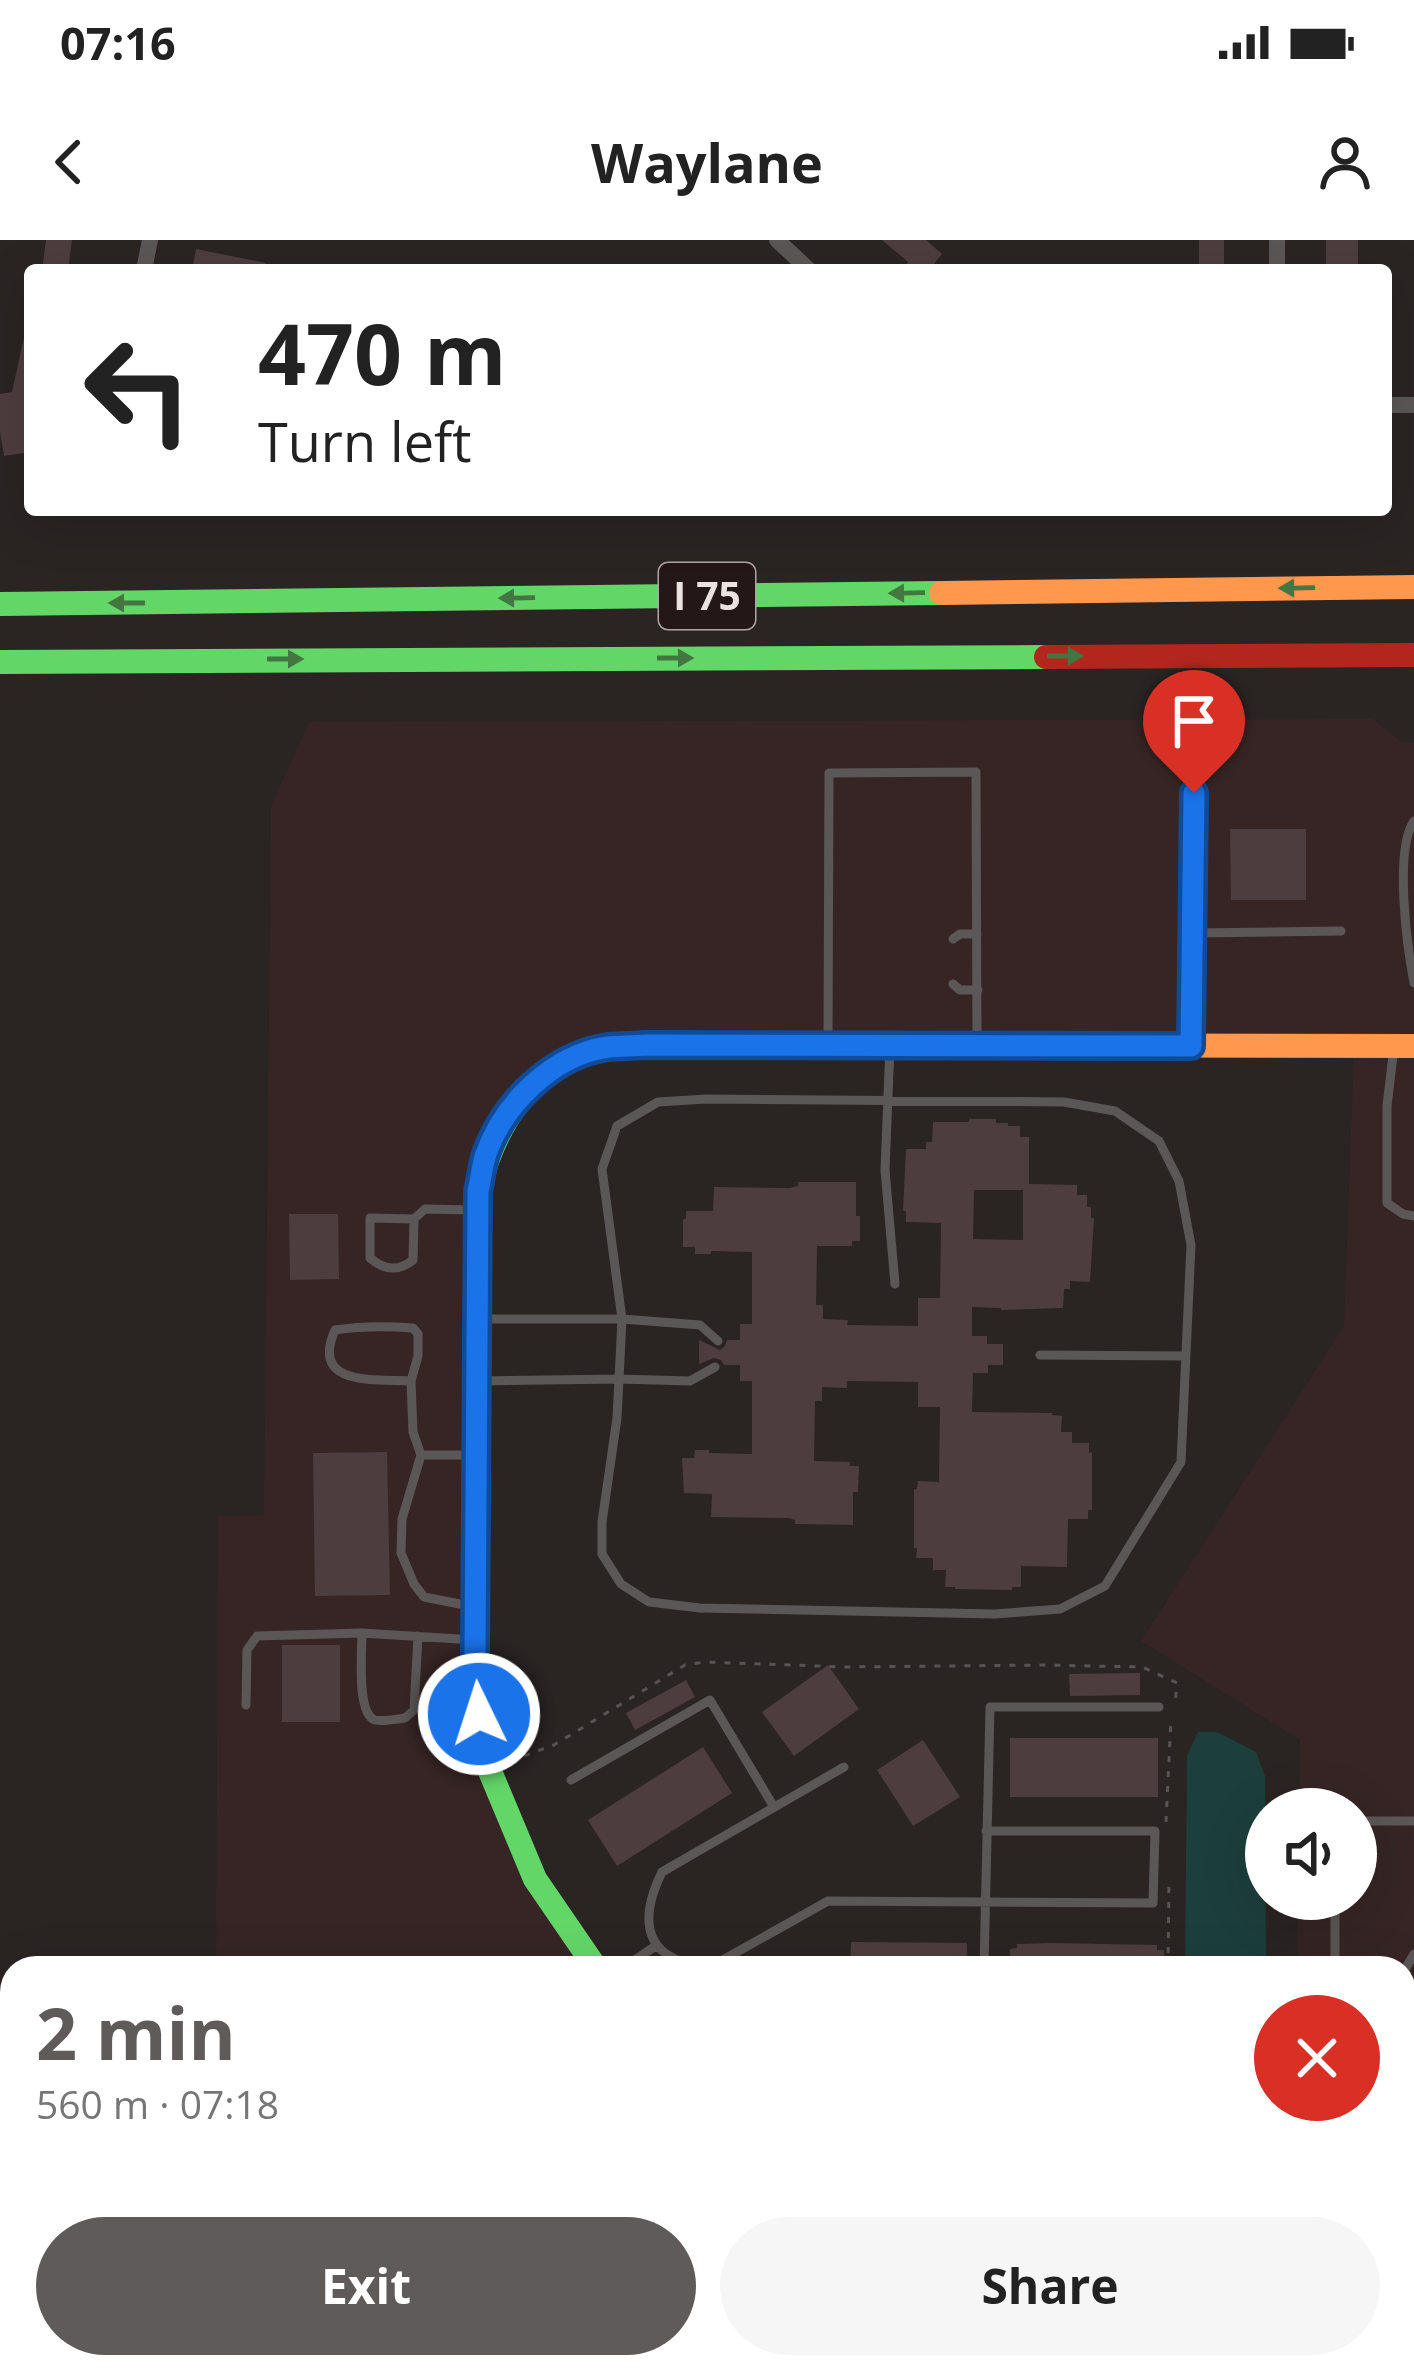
<!DOCTYPE html>
<meta charset="utf-8">
<style>
body{margin:0;font-family:"Open Sans",sans-serif;background:#f6f6f6;color:#222;height:100vh;display:flex;flex-direction:column;font-size:45px;white-space:nowrap}
*{box-sizing:border-box;margin:0}
p{font-size:39px;color:#767676}
.icon{flex:none;width:66px;height:66px;fill:none;stroke:currentColor;stroke-width:2;stroke-linecap:round;stroke-linejoin:round}
.map{position:relative;flex:1;overflow:hidden}
.side{position:absolute;left:0px;top:1716px;width:1416px;height:423px;display:flex;flex-direction:column;background:#fff;border-radius:36px 36px 0 0;box-shadow:0 12px 48px #0002}
.side>*{flex:none}
.top-card{position:absolute;left:24px;top:24px;width:1368px;height:252px;border-radius:12px;box-shadow:0 12px 48px #0002;background:#fff;color:#222;overflow:hidden}
.fabs{position:absolute;left:1245px;top:1548px;display:grid;gap:24px}
.fabs a{display:grid;place-items:center;width:132px;height:132px;border-radius:50%;background:#fff;box-shadow:0 12px 48px #0002;font-size:60px}
.pin{position:absolute;display:grid;place-items:center;width:102px;height:102px;color:#fff;margin:-123px -51px;border-radius:50% 50% 50% 0;rotate:-45deg;box-shadow:0 0 12px #0007}
.pin .icon{rotate:45deg}
.me{position:absolute;width:132px;margin:-66px;rotate:356deg;stroke-linejoin:round;filter:drop-shadow(0 0 9px #0008)}
.turn{display:flex;align-items:center;gap:42px;height:252px;padding:0 36px;font-size:54px}
.turn .icon{width:156px;height:156px;stroke-width:2.5}
.turn b{display:block;font-size:84px;line-height:102px}
.round{display:grid;place-items:center;flex:none;width:126px;height:126px;border-radius:63px;background:#f6f6f6}
.summary{display:flex;align-items:center;justify-content:space-between;height:204px;padding:0 36px}
h1{font-size:72px;font-weight:700;line-height:90px;color:#5e5b5a}
.action{display:flex;gap:24px;margin-top:auto;padding:24px 36px}
.action a{flex:1;height:138px;border-radius:72px;background:#5e5b5a;color:#fff;font-size:48px;font-weight:700;line-height:138px;text-align:center}
.action a+a{background:#f6f6f6;color:#222}
.status{display:flex;justify-content:space-between;align-items:center;height:84px;padding:0 60px;background:#fff;direction:ltr}
.status svg{height:33px;fill:currentColor}
header{display:flex;justify-content:space-between;align-items:center;height:156px;padding:0 36px;background:#fff;font-size:54px;font-weight:700}
.map>svg:first-child{display:block}
.built{fill:#362524}
.water{fill:#1c3f3c}
.building{fill:#4e3d3e;fill-rule:evenodd}
.lines{fill:none;stroke-linecap:round;stroke-linejoin:round}
.path{stroke:#595454;stroke-width:3;stroke-dasharray:6 9;stroke-linecap:butt}
.lane{stroke:#5c5757;stroke-width:9}
.street{stroke:#5c5757;stroke-width:16}
.fast{stroke:#63d668;stroke-width:24}
.slow{stroke:#ff974d;stroke-width:24}
.jam{stroke:#b3261e;stroke-width:24}
.oneway{fill:#437640}
.route-casing{stroke:#114b97;stroke-width:30}
.route{stroke:#1a73e8;stroke-width:21}
.labels{text-anchor:middle;stroke-width:10;stroke-linejoin:round;paint-order:stroke}
.shield{fill:#231717;stroke:#afa5a4;stroke-width:3}
.shield-label{font-size:39px;font-weight:bold;fill:#ebe2e1}
</style>
<div class="status"><b>07:16</b><svg viewBox="0 0 49 12"><path d="M0 12V9h3v3zM5 12V6h3v6zM10 12V3h3v9zM15 12V0h3v12zM26 1h20v11H26zM47 4h2v5h-2z"/></svg></div>
<header><svg class="icon" aria-label="back" viewBox="0 0 24 24"><path d="M15 5l-7 7 7 7"/></svg>Waylane<svg class="icon" aria-label="person" viewBox="0 0 24 24"><circle cx="12" cy="8" r="4"/><path d="M4 21q1-7 8-7t8 7"/></svg></header>
<div class="map">
<svg width="1414" height="2138" viewBox="0 0 1414 2138">
<rect width="100%" height="100%" fill="#2a2423"/>
<path class="built" d="M1373 479 1403 503H1414V2138H213V2127H1404V1728H1297L1298 1659H1356V1569H1299L1300 1500 1141 1401 1344 1086 1354 808H604L521 856 478 951 489 1529 596 1728H216L218 1276 264 1275 271 566 309 482Z"/>
<path class="water" d="M1198 1492H1217L1256 1512 1265 1536 1266 1728 1185 1726 1187 1516Z"/>
<path class="building" d="M46 0H72L68 30H42Z
M882 0H926L942 14 929 30H902L908 22Z
M1199 0H1224V30H1199Z
M1326 0H1358V30H1326Z
M196 9 266 23 265 30H192Z
M24 97 30 98V212L4 216 0 192V154L12 152Z
M1230 589H1306V660H1231Z
M969 879H996V883H1008V886H1020V897H1029V944L1077 945V955H1087V967H1091V978H1094L1090 1042 1070 1041V1049H1064L1063 1068 1001 1070V1068L972 1067V1096H987V1104H1003V1125H988V1133H973L972 1172 1052 1173V1175L1062 1176 1061 1192H1072V1203H1089V1213L1092 1212V1270H1088V1279H1068L1067 1327 1021 1326V1347H1012V1350L955 1349V1347H945L946 1330H933V1318H916L917 1308H914V1249H917L918 1241 939 1242 940 1167H918V1142L847 1141V1148L822 1147V1161H815L814 1221 850 1222V1226H859L858 1252H853V1285L795 1284V1280L788 1278 711 1277 712 1254 684 1253 682 1218H694L695 1210H709V1213L752 1214V1141H740V1125H724L721 1120 714 1118 699 1124V1100L720 1110 725 1106 727 1100H740V1084H752V1012L711 1011V1014H695V1007H683V979H686V971H713L714 947 790 948 798 946V942H856V976H860V1001H852V1006H817L816 1065H823V1079L848 1080 847 1085 918 1086V1058H940L941 983 906 982V971H903L906 909H926V902H932L933 882H969ZM974 950H1023V1000L973 999Z
M289 974H338L339 1039 290 1040Z
M387 1212 390 1355 315 1356 313 1213Z
M282 1405H340V1482H282Z
M828 1425 859 1469 794 1516 762 1472Z
M1140 1433V1455L1070 1456 1069 1434Z
M686 1440 695 1457 635 1490 626 1473Z
M1010 1498H1158V1557H1010Z
M923 1500 960 1557 913 1586 877 1530Z
M703 1507 732 1553 617 1626 588 1580Z
M851 1702 967 1703V1728H850Z
M1052 1703 1157 1705V1710H1164V1728H1010V1709L1017 1708V1704Z"/>
<g class="lines">
<path class="path" d="M510 1521 554 1505 685 1425 705 1422 845 1427 1043 1425 1142 1427 1177 1443 1175 1464
M1166 1582 1171 1478
M1168 1728 1169 1640"/>
<path class="lane" d="M1414 581C1394 610 1407 707 1414 743
M1194 693 1341 691
M953 699 960 694H977
M953 744 960 750H978
M1192 801 1194 553
M828 803 829 533 976 532 977 801
M890 806 885 930 895 1044
M1394 807 1387 866V963L1403 974 1414 976
M414 979 413 1020C398 1032 384 1030 370 1018V978L414 979 425 969 473 970
M1040 1115 1186 1116
M715 1127 690 1141 619 1139 622 1079 700 1085 718 1101
M411 1141C375 1139 310 1147 335 1090 361 1086 387 1086 413 1088L418 1094V1116L411 1141 413 1192 421 1215 402 1279 401 1313 414 1344 424 1357 470 1366
M477 1141 619 1139 617 1178 602 1282V1314L621 1344 649 1362 700 1368 995 1374 1060 1369 1105 1346 1181 1222 1191 1005 1179 941 1159 901 1115 871 1064 862 706 859 658 862 617 886 602 929 622 1079H478
M421 1215H476
M362 1393C362 1410 356 1474 375 1480 383 1482 397 1479 405 1478L414 1470 418 1396
M246 1465 247 1410 257 1396 362 1393 475 1400
M844 1527 662 1632C636 1685 647 1724 712 1726L828 1661 1153 1663 1155 1591H986
M571 1540 710 1460 774 1567
M1356 1581H1414
M623 1728 657 1705
M984 1728 990 1467H1159
M1335 1728V1659
M1404 1731 1414 1714
M367 2138 377 2127
M675 2138V2127
M951 2138V2127
M1334 2138V2127"/>
<path class="street" d="M777 0 809 30
M1277 0V30
M144 30 150 0
M1386 165H1414
M748 2138V2127"/>
<path class="fast" d="M0 364 941 353
M0 422 1046 417
M596 1728 535 1639 489 1529 479 1474 475 1400 478 951C495 884 532 823 605 808 637 801 673 805 706 805 761 805 817 805 872 805"/>
<path class="slow" d="M941 353 1414 347
M872 805 1414 806"/>
<path class="jam" d="M1046 417 1414 415"/>
</g>
<defs><path id="oneway-solid" d="M-6-.8H1V-3.2L6.5 0L1 3.2V.8H-6Z" transform="scale(3)"/></defs>
<g class="oneway">
<use href="#oneway-solid" transform="translate(1297 348) rotate(179)"/>
<use href="#oneway-solid" transform="translate(907 353) rotate(179)"/>
<use href="#oneway-solid" transform="translate(517 358) rotate(179)"/>
<use href="#oneway-solid" transform="translate(127 363) rotate(180)"/>
<use href="#oneway-solid" transform="translate(1065 416)"/>
<use href="#oneway-solid" transform="translate(675 418)"/>
<use href="#oneway-solid" transform="translate(285 419)"/>
</g>
<g class="lines">
<defs>
<path id="route" d="M479 1474 475 1415 478 951C481 939 482 926 486 914 504 863 553 815 608 807 620 806 633 806 646 805L1191 806 1194 553"/>
</defs>
<use href="#route" class="route-casing"/>
<use href="#route" class="route"/>
</g>
<g class="labels">
<rect class="shield" x="659" y="323" width="96" height="66" rx="9"/>
<g class="shield-label">
<text x="707" y="370">I 75</text>
</g>
</g>
</svg>
<div class="fabs">
<a><svg class="icon" aria-label="sound" viewBox="0 0 24 24"><path d="M4 9h4l5-4v14l-5-4H4zM17 9q2 3 0 6"/></svg></a>
</div>
<div class="pin" style="left:1194px;top:553px;background:#d93025"><svg class="icon" aria-label="arrive" viewBox="0 0 24 24"><path d="M6 21V4h12l-3 4 3 4H6"/></svg></div>
<svg class="me" style="left:479px;top:1474px" viewBox="-20 -20 40 40"><circle r="17" fill="#1a73e8" stroke="#fff" stroke-width="3"/><path d="M0-11L8 9 0 5-8 9z" fill="#fff"/></svg>
<div class="top-card">
<div class="turn"><svg class="icon" aria-label="left" viewBox="0 0 24 24"><path d="M17 20v-9H6M10 6l-5 5 5 5"/></svg><div><b>470 m</b>Turn left</div></div>
</div>
<section class="side">
<div class="summary"><div><h1>2 min</h1><p>560 m · 07:18</p></div><a class="round" style="background:#d93025;color:#fff"><svg class="icon" aria-label="close" viewBox="0 0 24 24"><path d="M6 6l12 12M18 6L6 18"/></svg></a></div>
<div class="action"><a>Exit</a><a>Share</a></div>
</section>
</div>
